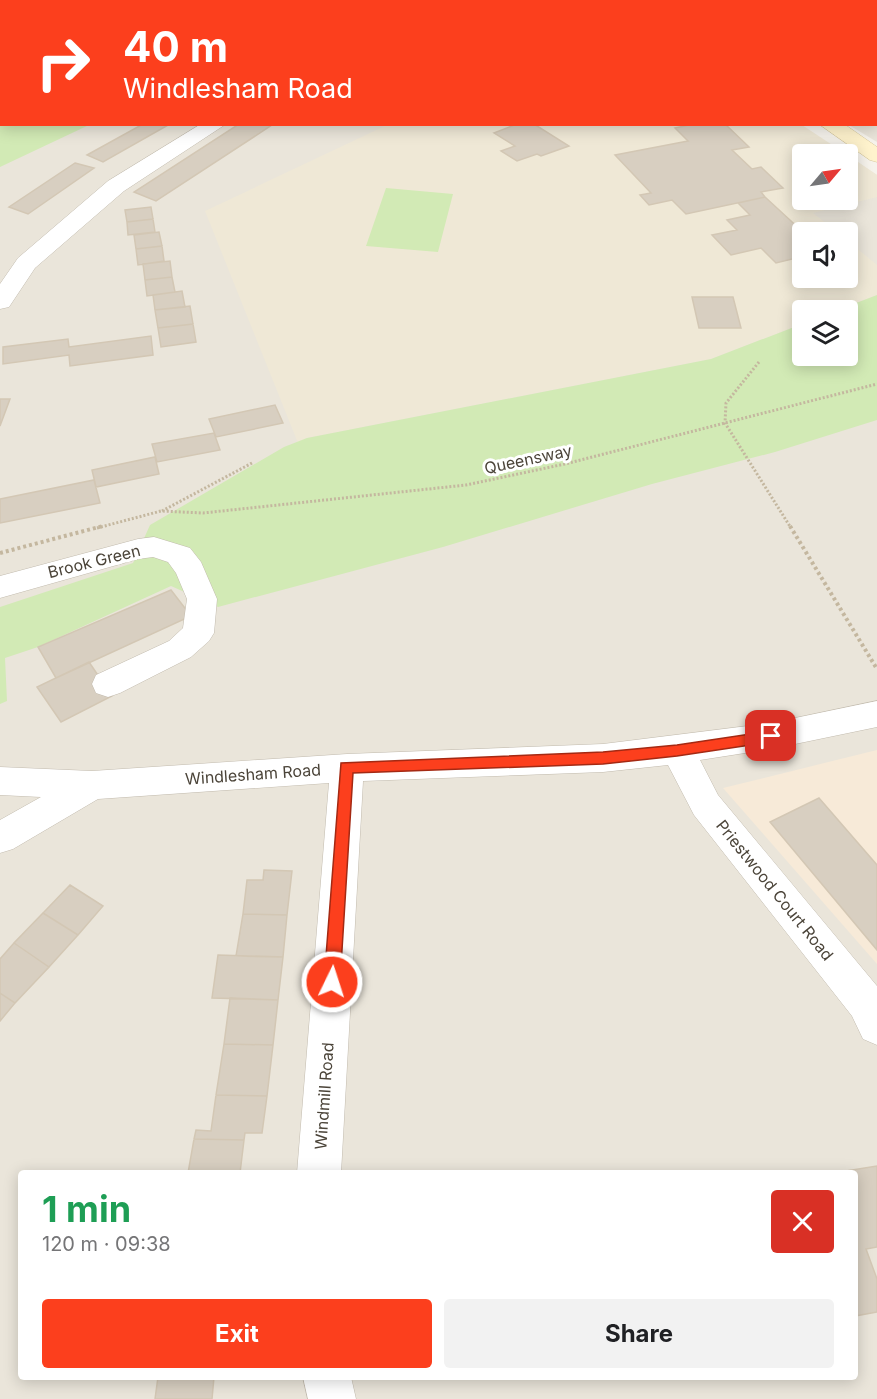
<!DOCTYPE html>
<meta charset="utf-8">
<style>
body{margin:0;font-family:Inter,sans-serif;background:#f2f2f2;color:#202124;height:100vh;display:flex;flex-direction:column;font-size:22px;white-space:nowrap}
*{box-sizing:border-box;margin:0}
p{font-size:20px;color:#757577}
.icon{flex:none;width:33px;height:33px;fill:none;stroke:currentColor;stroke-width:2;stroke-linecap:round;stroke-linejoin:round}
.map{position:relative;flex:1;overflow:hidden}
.details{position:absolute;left:18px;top:1170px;width:840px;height:210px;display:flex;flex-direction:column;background:#fff;border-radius:6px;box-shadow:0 3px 15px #0003}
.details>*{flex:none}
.guide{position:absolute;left:0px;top:0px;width:878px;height:126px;box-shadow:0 3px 15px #0003;background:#fc3f1d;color:#fff;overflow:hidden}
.needle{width:39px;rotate:61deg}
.buttons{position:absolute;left:792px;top:144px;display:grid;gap:12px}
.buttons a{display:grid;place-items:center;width:66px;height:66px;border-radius:6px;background:#fff;box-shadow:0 3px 15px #0003;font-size:30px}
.pin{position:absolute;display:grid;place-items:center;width:51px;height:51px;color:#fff;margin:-26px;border-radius:12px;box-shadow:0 3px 9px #0006}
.me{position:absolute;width:66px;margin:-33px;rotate:4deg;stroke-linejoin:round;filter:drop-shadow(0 0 4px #0008)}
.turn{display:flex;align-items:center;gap:21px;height:126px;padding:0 24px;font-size:27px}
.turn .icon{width:78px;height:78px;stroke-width:2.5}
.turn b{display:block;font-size:42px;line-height:51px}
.round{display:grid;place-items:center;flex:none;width:63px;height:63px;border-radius:6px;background:#f2f2f2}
.headline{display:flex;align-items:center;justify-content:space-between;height:102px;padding:0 24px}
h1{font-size:36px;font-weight:700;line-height:45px;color:#1e9e55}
.primary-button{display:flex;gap:12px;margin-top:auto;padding:12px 24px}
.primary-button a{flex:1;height:69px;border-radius:6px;background:#fc3f1d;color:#fff;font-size:24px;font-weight:700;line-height:69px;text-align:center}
.primary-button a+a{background:#f2f2f2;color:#202124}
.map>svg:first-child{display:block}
.residential{fill:#eae5da;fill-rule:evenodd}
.commercial{fill:#f7ead8}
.education{fill:#efe8d6}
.green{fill:#d2eab5}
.building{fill:#d8cfc1;stroke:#d3c7b4;stroke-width:1.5}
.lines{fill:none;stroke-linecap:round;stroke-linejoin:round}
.lane-casing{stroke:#c2bbae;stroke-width:1}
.street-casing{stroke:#c2bbae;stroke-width:1}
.secondary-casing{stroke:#d6c79b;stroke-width:1}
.path-far1{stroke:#c4b79f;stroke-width:3;stroke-dasharray:2 2;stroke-linecap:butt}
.path{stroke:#c4b79f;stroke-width:4;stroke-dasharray:3 3;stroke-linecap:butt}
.lane{fill:#fff;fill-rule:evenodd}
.street{fill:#fff;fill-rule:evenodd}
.secondary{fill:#fff3cd;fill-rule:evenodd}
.route{fill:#fc3f1d;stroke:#a42913;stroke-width:1.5}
.labels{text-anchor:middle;stroke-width:6;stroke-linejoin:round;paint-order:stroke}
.street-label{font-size:16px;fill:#4b4439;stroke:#fff}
</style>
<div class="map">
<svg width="877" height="1399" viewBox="0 0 877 1399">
<rect width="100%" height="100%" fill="#f6f3ec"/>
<path class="residential" d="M0 0 590 1 2 2V124L797 125 802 154V200H848V156L877 175V1399H0ZM802 232H848V278H802ZM802 310H848V356H802ZM21 1173H855V1377H21Z
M634 0H877V142L849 125 876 124V2Z"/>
<path class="commercial" d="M877 750V964L723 788Z"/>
<path class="education" d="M387 125H802L846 154H802V200H848V155L877 175V197L813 213 837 232H802V278H848V241L877 265V295L838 310H802V324L711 359 307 438 298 443 205 211Z"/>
<path class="green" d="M0 81 2 124 89 125 0 167Z
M386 188 453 194 438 252 366 246Z
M877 295V420L775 452 652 484 443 547 218 607 171 586 38 647 5 658 7 701 0 704V607L133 563 150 525 284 447 307 438 711 359 802 324V356H848V310H838Z"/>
<path class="building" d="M143 124H170L103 162 87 155Z
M239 124 272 125 156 201 134 192Z
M517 124H534L569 146 541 156 537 154 517 161 501 151 515 146 494 133Z
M694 124H725L749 147 732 150 752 169 761 167 783 188 761 192 765 197 686 214 672 200 649 205 640 195 651 193 615 155 688 141 675 128Z
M75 163 94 168 28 214 9 207Z
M765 197 803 232 802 264 796 258 776 263 761 248 731 255 712 235 737 230 727 220 750 215 738 203Z
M151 207 153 219 127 222 125 210Z
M153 219 155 232 128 235 127 222Z
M159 232 162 246 136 249 134 235Z
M162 246 164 261 138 265 136 249Z
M170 261 172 277 145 280 143 264Z
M172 277 175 292 147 296 145 280Z
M182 291 185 307 155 310 153 295Z
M692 297H733L741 328H699Z
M190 306 193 324 158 328 155 310Z
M193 324 196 342 161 347 158 328Z
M151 336 153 355 70 366 69 355 3 364V347L68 339 69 347Z
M0 399H10L0 426Z
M275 405 283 423 216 437 209 419Z
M214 433 220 450 157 462 152 444Z
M155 457 159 474 96 487 92 470Z
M94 480 100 503 0 523V499Z
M171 590 191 616 56 678 38 647Z
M89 662 112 696 61 722 37 687Z
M819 798 877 865V950L770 822Z
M264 870 292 871 287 915 243 914 247 880H263Z
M70 885 103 906 78 935 43 913Z
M43 913 78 935 49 967 14 943Z
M243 914 287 915 283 957 236 956Z
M14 943 49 967 15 1003 0 993V959Z
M218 955 283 957 278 1000 212 998Z
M0 993 15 1003 0 1021Z
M230 998 278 1000 273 1045 224 1044Z
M224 1044 273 1045 267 1096 216 1095Z
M216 1095 267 1096 262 1133H245L244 1140 194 1139 196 1130 211 1131Z
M194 1139 244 1140 240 1173H188Z
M877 1166V1247L866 1249 877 1279V1312L855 1316V1173L846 1171Z
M158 1377H214L212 1399H155Z"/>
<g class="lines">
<defs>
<path id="lane" d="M876 7H877V13H876Z
M876 22H877V29H876Z"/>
<path id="street" d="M143 0H161V2H143Z
M486 0H506L484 2Z
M201 124H226L124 191 35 268 9 307 0 309V284L18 258 108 181Z
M154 537 190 548 201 562 217 599 214 633 209 641 191 657 120 693 108 697 96 693 92 684 96 675 169 641 183 628 187 599 176 573 168 562 153 557 138 559 0 598V576L138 539Z
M877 701V727L771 749 700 760 718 795 877 986V1045L863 1039 852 1016 694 815 668 765 603 772 363 781 341 1173H297L329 783 98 799 13 849 0 853V820L41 797 0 795V767L92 771 347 754 603 744 771 723Z
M303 1377H351L356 1399H308Z"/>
<path id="secondary" d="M601 0H621L623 2H602Z
M819 124H844L877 147V162L870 160Z"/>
</defs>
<use href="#lane" class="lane-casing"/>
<use href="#street" class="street-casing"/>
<use href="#secondary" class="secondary-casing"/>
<path class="path-far1" d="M759 362 726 403 725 423 791 528
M162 511 252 463
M97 528 161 511 203 513 466 485 565 464 877 384"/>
<path class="path" d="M790 526 877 669
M0 553 103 526"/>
<use href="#lane" class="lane"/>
<use href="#street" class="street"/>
<use href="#secondary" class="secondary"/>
</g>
<path class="route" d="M771 731 776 732 778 736 776 740 771 742 677 756 603 764 353 773 340 982 337 987 332 990 326 987 324 982 341 763 603 752 677 745Z"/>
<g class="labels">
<g class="street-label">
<text transform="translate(528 459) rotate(-12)" y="6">Queensway</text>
<text transform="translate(94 561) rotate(-14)" y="6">Brook Green</text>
<text transform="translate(253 774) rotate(-4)" y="6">Windlesham Road</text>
<text transform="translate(775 890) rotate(51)" y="6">Priestwood Court Road</text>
<text transform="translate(324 1096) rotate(-86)" y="6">Windmill Road</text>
</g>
</g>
</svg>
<div class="buttons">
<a><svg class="needle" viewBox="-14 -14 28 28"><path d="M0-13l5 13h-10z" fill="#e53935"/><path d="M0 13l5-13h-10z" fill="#757577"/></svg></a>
<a><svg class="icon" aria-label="sound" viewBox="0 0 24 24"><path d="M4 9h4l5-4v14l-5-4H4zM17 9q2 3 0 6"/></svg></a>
<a><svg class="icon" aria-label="layers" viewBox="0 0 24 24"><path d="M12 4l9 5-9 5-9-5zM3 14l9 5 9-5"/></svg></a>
</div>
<div class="pin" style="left:771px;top:736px;background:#d93025"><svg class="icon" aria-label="arrive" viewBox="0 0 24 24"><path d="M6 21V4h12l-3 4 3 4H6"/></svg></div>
<svg class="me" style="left:332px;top:982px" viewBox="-20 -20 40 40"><circle r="17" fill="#fc3f1d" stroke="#fff" stroke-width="3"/><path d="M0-11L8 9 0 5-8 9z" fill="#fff"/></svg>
<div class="guide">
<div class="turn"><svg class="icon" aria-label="right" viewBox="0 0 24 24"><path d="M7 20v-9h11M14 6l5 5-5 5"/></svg><div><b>40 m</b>Windlesham Road</div></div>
</div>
<section class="details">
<div class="headline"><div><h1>1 min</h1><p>120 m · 09:38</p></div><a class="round" style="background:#d93025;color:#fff"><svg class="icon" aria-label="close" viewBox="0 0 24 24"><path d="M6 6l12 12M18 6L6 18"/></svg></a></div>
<div class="primary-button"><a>Exit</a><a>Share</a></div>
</section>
</div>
